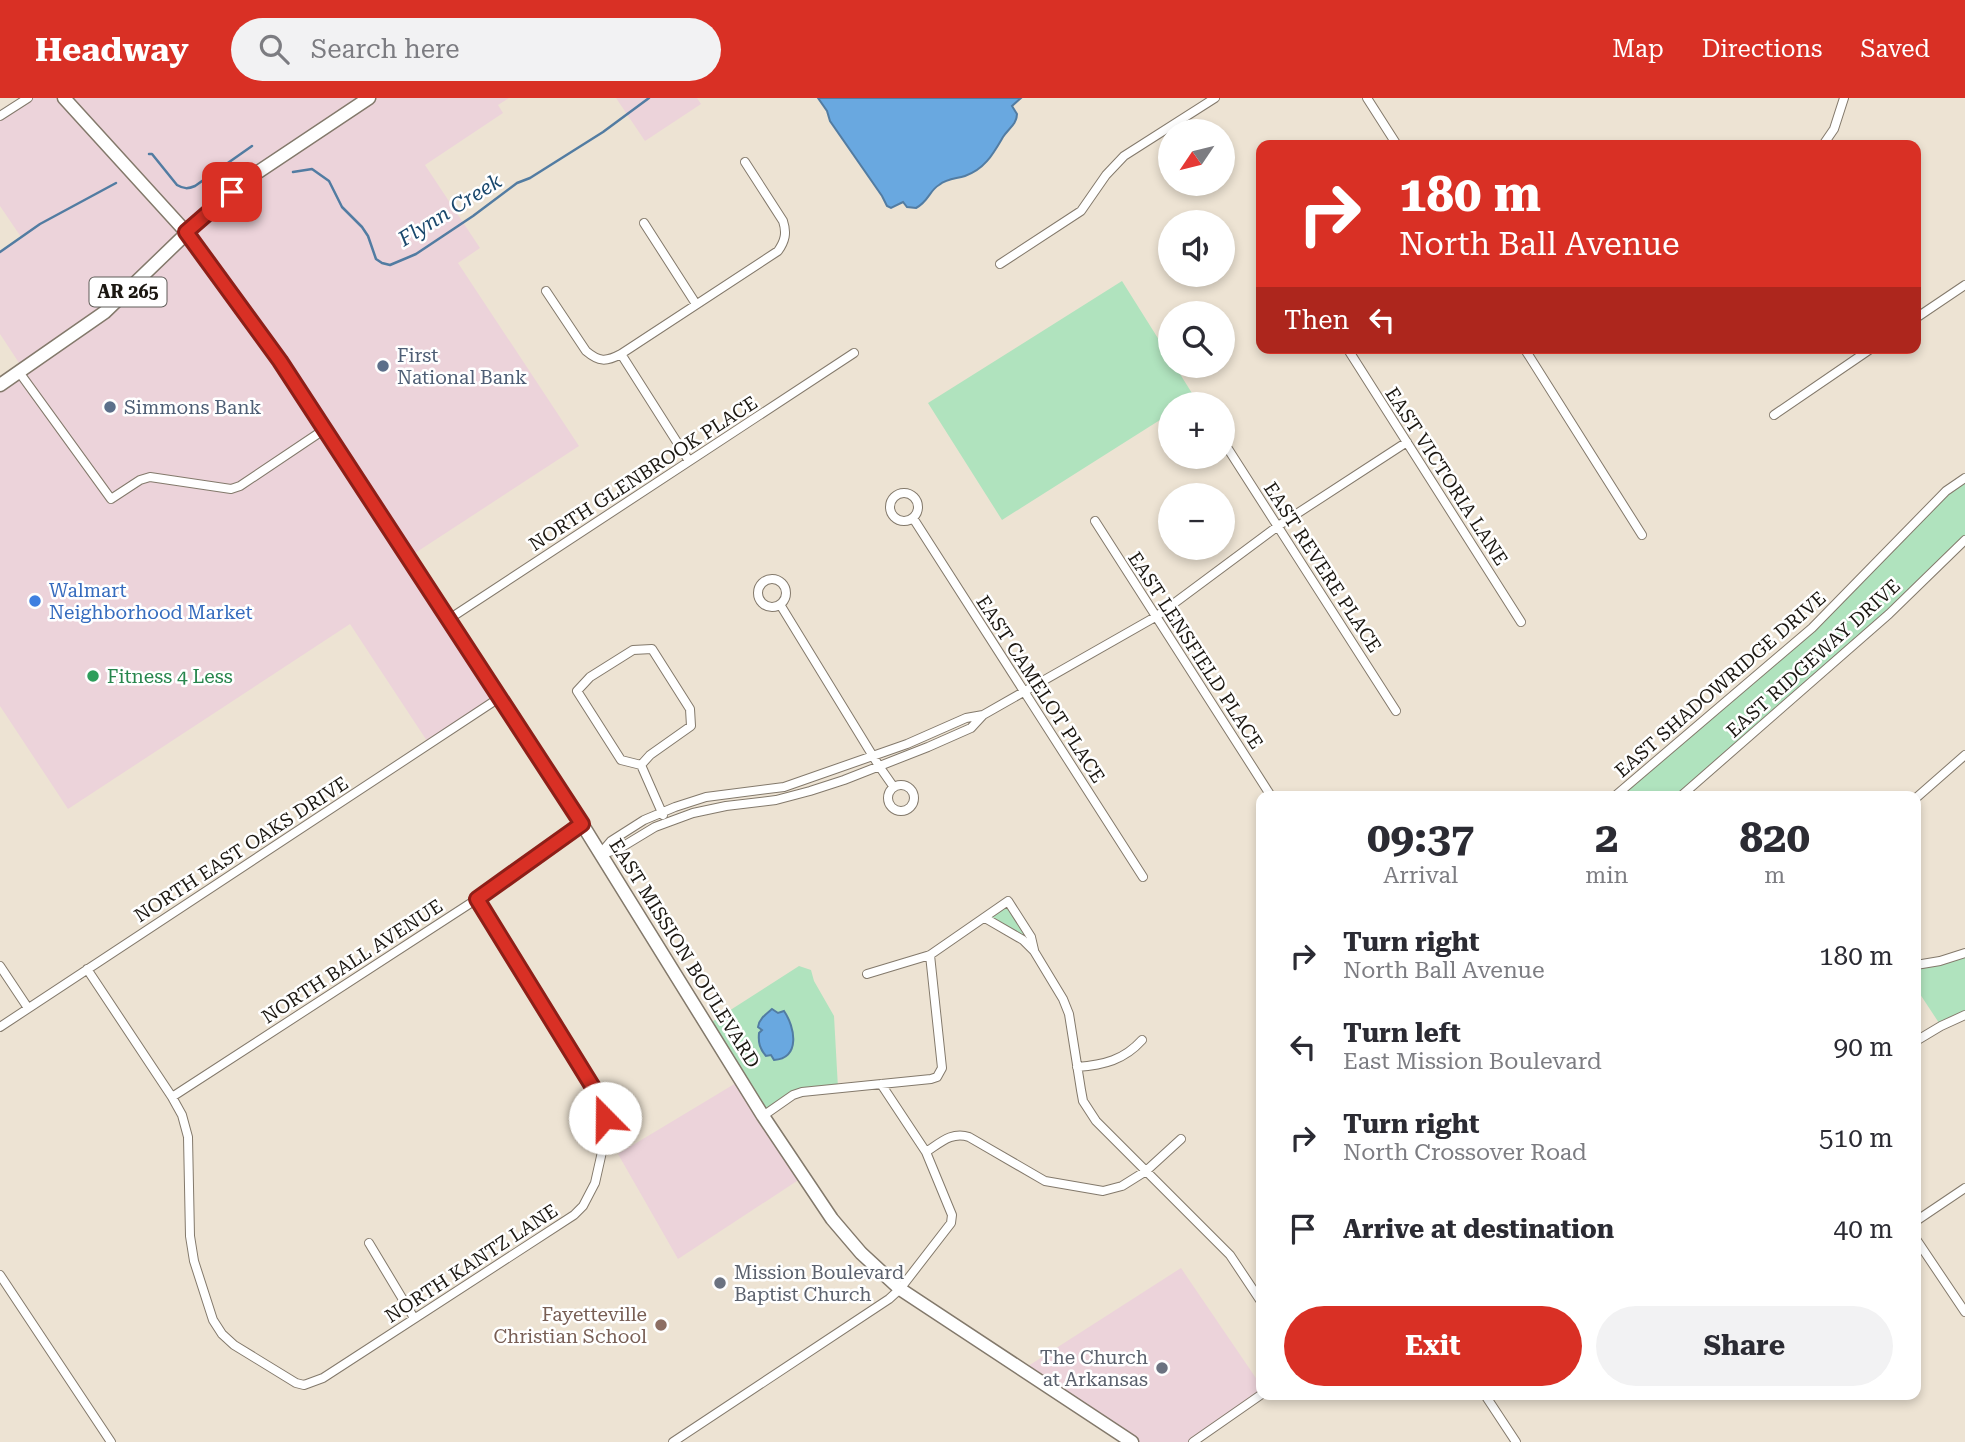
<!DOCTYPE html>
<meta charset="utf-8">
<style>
body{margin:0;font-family:"Roboto Serif",serif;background:#f2f2f3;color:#2b2b33;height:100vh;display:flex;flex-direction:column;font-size:26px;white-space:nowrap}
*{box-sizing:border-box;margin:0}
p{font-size:23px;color:#7c7c81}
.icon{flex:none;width:38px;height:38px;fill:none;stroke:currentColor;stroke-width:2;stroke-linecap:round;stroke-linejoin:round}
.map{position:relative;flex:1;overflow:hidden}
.sheet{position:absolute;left:1256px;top:693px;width:665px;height:609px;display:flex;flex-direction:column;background:#fff;border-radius:14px;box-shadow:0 4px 10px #0003}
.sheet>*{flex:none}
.hud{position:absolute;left:1256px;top:42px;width:665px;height:214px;border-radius:14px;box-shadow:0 4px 10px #0003;background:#d93025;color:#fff;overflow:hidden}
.needle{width:46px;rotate:235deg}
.buttons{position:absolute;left:1158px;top:21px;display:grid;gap:14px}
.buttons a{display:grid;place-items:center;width:77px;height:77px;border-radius:50%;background:#fff;box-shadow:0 4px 10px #0003;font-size:35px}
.pin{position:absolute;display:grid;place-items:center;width:60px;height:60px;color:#fff;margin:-30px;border-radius:14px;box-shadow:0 4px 10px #0006}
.me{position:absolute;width:77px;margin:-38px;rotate:338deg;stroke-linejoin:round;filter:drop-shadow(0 0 5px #0008)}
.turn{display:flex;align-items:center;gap:24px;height:147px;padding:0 28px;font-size:32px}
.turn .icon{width:91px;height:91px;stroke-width:2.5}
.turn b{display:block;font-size:49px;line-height:60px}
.then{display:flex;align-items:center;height:66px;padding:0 28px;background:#0003;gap:14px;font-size:26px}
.eta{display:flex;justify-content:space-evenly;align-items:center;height:119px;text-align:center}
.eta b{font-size:42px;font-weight:700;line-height:49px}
.button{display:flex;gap:14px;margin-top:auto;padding:14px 28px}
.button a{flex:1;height:80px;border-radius:42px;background:#d93025;color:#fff;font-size:28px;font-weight:700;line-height:80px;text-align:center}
.button a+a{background:#f2f2f3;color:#2b2b33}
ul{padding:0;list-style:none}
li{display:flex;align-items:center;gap:21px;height:91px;padding:0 28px}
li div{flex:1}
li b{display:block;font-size:26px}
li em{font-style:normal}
header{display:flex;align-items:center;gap:42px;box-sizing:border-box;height:98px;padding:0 35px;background:#d93025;color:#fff}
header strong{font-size:33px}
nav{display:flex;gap:38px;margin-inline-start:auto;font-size:24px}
.search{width:490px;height:63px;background:#f2f2f3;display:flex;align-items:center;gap:18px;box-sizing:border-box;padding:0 24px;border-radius:38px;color:#7c7c81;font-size:26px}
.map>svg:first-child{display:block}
.commercial{fill:#ecd3da}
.green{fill:#b0e3be}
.water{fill:#69a8e0;stroke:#527ca2;stroke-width:2}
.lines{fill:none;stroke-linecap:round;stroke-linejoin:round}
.stream{stroke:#527ca2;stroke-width:2.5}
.street-casing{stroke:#83796b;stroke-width:10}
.secondary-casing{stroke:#83796b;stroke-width:15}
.primary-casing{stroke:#83796b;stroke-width:15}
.street{stroke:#fff;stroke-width:8}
.secondary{stroke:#fff;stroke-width:12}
.primary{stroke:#fff;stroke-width:12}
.route-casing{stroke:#8d1f18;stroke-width:18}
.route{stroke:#d93025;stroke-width:12}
.service-dot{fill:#5c6f8a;stroke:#fff;stroke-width:2.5}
.shop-dot{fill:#3f7fe0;stroke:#fff;stroke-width:2.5}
.leisure-dot{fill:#2e9e5b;stroke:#fff;stroke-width:2.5}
.worship-dot{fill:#6b7280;stroke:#fff;stroke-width:2.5}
.education-dot{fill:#8d6e63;stroke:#fff;stroke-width:2.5}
.labels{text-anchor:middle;stroke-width:5;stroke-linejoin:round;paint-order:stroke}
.shield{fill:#fff;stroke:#5f5d58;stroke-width:2}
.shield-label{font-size:18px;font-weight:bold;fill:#1b1711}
.service-label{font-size:19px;fill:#4e5e75;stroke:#fff;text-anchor:start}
.street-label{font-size:19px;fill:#1b1711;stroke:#fff}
.shop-label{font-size:19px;fill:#366cbe;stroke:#fff;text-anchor:start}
.leisure-label{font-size:19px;fill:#27864d;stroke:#fff;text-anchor:start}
.worship-label{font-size:19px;fill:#5b616d;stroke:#fff;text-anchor:start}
.education-label{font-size:19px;fill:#785e54;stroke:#fff;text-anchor:end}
.water-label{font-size:21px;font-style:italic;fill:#1a486d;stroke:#fff}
</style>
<header>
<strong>Headway</strong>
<div class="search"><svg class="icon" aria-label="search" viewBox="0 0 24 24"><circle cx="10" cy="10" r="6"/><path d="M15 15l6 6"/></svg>Search here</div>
<nav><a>Map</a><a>Directions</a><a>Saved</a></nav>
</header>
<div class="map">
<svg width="1965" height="1344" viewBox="0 0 1965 1344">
<rect width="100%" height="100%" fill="#ede3d3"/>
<path class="commercial" d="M28 0H509L498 7 503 15 425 67 480 150 458 165 579 348 409 459 499 600 429 646 350 526 68 711 0 608V287L23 271 0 236V154L21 139 0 108V18Z
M616 0H697L701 6 645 43Z
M741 982 803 1079 678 1161 618 1056Z
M1181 1170 1262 1289V1296L1193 1344H1132L1022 1272Z"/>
<path class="green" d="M1122 183 1171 261V268H1175L1195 300 1185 306H1171V315L1002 422 928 305Z
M1965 380V442L1889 516 1681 698H1615L1812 530Z
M1008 803 1034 853 985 820Z
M1965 855V917L1941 928 1916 890V867Z
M799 868 811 872 814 883 834 918 838 990 802 994 763 1018 707 927Z"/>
<path class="water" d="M818 0H1021L1012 8 1017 16C1017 26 1008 31 1003 39 993 56 985 71 965 78 956 81 948 80 939 87 929 93 929 103 916 110L907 109 903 104 891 110 887 108 882 98 830 23 827 13Z
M772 911 778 915 784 913C795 929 801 960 774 962L771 957 766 958C760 951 758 945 759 935L762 932 758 929C759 921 766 916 772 911Z"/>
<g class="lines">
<path class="stream" d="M149 56H152L177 87C184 91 188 91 195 88L252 48
M293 74 312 71 329 83 342 109 362 129 368 138 376 161 382 165 390 167 416 156 473 118 517 85 530 80 603 34 649 0
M0 154 40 126 116 85"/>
<defs>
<path id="street" d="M1367 0 1397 47
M0 18 28 0
M1823 47 1834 31 1844 0
M644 125 696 206
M1000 166 1081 113 1106 77 1124 58 1215 0
M546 193 586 253C599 264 606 264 621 256L778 153C785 143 787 135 783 123L745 64
M1916 220 1965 187
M1347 250 1521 524
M1524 250 1642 437
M621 256 689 363
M19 274 111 401 140 382 150 379 231 391 240 388 325 331
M1196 301 1200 306
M1774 317 1872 250
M1223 343 1396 613
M890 409a14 14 0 1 1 28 0a14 14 0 1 1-28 0Z
M913 420 1143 779
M1095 423 1271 698
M758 495a14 14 0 1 1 28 0a14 14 0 1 1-28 0Z
M781 508 879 668 893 688
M449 521 854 255
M652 551 690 611 691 628 650 657 641 667 621 662 577 593 590 579 633 552Z
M641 667 663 717
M888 700a13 13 0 1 1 26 0a13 13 0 1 1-26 0Z
M1615 698 1812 530 1946 393 1965 380
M1681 698 1889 516 1965 442
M1916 700 1965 657
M600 756 617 752 655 729 693 715 726 708 776 702 810 693 844 682 928 649 971 630 983 617 1157 518 1278 428 1407 344
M600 756 611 743 644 722 675 709 706 699 784 689 907 646 966 620 983 617
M985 820 1023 842 1034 853 1063 901 1069 916 1081 992 1083 1003 1096 1023 1230 1157 1262 1205
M1916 867 1940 863 1965 855
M0 868 28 910
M87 871 172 999 182 1017 188 1039 190 1138 194 1163 213 1222 222 1236 234 1247 296 1285 304 1287 323 1280 574 1117 583 1108 595 1085 604 1045 605 1020 599 999 477 801
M867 876 930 857 1008 803 1031 839 1034 852
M0 929 499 600
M1916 943 1941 928 1965 917
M1077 969C1104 967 1124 962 1142 942
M172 999 477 801 582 726
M763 1018 793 997 802 994 931 981 937 979 942 970 930 857
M926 1054C940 1045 952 1033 969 1039L1045 1083 1103 1093 1122 1088 1146 1073 1181 1041
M1916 1123 1965 1090
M1916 1141 1965 1214
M369 1145 414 1220
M0 1177 111 1344
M1485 1297 1516 1344
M673 1344 889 1201 900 1191 951 1125 952 1117 926 1054 881 986
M1193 1344 1262 1296"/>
<path id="secondary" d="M64 0 186 134 280 263 582 726 763 1018 832 1121 861 1155 900 1191 1132 1344"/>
<path id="primary" d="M0 287 105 214 218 105 246 82 369 0"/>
</defs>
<use href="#street" class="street-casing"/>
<use href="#secondary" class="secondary-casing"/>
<use href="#primary" class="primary-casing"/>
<use href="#street" class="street"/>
<use href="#secondary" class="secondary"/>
<use href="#primary" class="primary"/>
</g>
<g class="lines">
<defs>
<path id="route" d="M232 94 186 134 280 263 582 726 477 801 599 999 605 1020"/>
</defs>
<use href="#route" class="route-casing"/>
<use href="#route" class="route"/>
</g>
<g class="service-dot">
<circle cx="383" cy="268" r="7"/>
<circle cx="110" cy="309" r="7"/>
</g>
<circle class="shop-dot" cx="35" cy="503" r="7"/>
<circle class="leisure-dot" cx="93" cy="578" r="7"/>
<g class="worship-dot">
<circle cx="720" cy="1185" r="7"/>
<circle cx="1162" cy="1270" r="7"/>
</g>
<circle class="education-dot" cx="661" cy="1227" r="7"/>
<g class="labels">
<rect class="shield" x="89.5" y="179.5" width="77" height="29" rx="5"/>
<g class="shield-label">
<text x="128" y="200">AR 265</text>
</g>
<g class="service-label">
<text x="397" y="264">First<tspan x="397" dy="22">National Bank</tspan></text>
<text x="124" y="316">Simmons Bank</text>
</g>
<g class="street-label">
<text transform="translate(643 375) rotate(-33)" y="7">NORTH GLENBROOK PLACE</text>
<text transform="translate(1447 378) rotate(57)" y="7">EAST VICTORIA LANE</text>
<text transform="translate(1323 469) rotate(57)" y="7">EAST REVERE PLACE</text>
<text transform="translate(1196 552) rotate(57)" y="7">EAST LENSFIELD PLACE</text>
<text transform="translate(1813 560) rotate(-42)" y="7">EAST RIDGEWAY DRIVE</text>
<text transform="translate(1720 586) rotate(-41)" y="7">EAST SHADOWRIDGE DRIVE</text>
<text transform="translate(1041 591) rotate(57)" y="7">EAST CAMELOT PLACE</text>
<text transform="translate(241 751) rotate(-33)" y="7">NORTH EAST OAKS DRIVE</text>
<text transform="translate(685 855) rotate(58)" y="7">EAST MISSION BOULEVARD</text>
<text transform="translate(352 863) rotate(-33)" y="7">NORTH BALL AVENUE</text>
<text transform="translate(471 1165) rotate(-33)" y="7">NORTH KANTZ LANE</text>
</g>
<g class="shop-label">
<text x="49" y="499">Walmart<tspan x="49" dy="22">Neighborhood Market</tspan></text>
</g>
<g class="leisure-label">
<text x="107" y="585">Fitness 4 Less</text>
</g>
<g class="worship-label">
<text x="734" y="1181">Mission Boulevard<tspan x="734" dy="22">Baptist Church</tspan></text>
<text x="1148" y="1266" text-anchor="end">The Church<tspan x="1148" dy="22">at Arkansas</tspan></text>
</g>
<g class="education-label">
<text x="647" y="1223">Fayetteville<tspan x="647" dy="22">Christian School</tspan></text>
</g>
<g class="water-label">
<text transform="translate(450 112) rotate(-32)" y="7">Flynn Creek</text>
</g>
</g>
</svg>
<div class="buttons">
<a><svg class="needle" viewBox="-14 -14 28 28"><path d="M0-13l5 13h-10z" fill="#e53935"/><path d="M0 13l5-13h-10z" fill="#7c7c81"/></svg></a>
<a><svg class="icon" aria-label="sound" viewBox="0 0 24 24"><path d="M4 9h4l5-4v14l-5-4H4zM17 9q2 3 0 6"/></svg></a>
<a><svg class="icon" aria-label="search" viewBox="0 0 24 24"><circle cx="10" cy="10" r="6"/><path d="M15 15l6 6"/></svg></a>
<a>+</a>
<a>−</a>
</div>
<div class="pin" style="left:232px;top:94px;background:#d93025"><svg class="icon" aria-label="arrive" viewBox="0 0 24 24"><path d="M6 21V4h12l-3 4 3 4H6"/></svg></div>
<svg class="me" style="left:605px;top:1020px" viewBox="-20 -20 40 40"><circle r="19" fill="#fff"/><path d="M0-13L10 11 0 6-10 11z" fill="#d93025"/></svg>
<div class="hud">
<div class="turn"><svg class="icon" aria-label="right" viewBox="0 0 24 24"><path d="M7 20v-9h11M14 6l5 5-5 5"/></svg><div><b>180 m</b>North Ball Avenue</div></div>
<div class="then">Then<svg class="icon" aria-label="left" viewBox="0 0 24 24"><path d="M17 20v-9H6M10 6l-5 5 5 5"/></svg></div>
</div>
<section class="sheet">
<div class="eta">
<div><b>09:37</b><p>Arrival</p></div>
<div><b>2</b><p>min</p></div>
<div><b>820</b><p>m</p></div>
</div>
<ul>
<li><svg class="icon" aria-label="right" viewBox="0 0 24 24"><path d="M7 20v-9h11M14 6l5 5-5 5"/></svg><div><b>Turn right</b><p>North Ball Avenue</p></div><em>180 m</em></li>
<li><svg class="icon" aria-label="left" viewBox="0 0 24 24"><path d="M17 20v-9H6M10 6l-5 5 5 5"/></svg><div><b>Turn left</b><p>East Mission Boulevard</p></div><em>90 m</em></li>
<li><svg class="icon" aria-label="right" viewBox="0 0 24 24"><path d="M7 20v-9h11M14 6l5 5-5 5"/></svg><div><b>Turn right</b><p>North Crossover Road</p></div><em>510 m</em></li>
<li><svg class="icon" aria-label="arrive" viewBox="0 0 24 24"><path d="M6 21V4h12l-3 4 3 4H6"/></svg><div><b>Arrive at destination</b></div><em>40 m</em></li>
</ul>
<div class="button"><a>Exit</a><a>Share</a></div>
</section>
</div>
